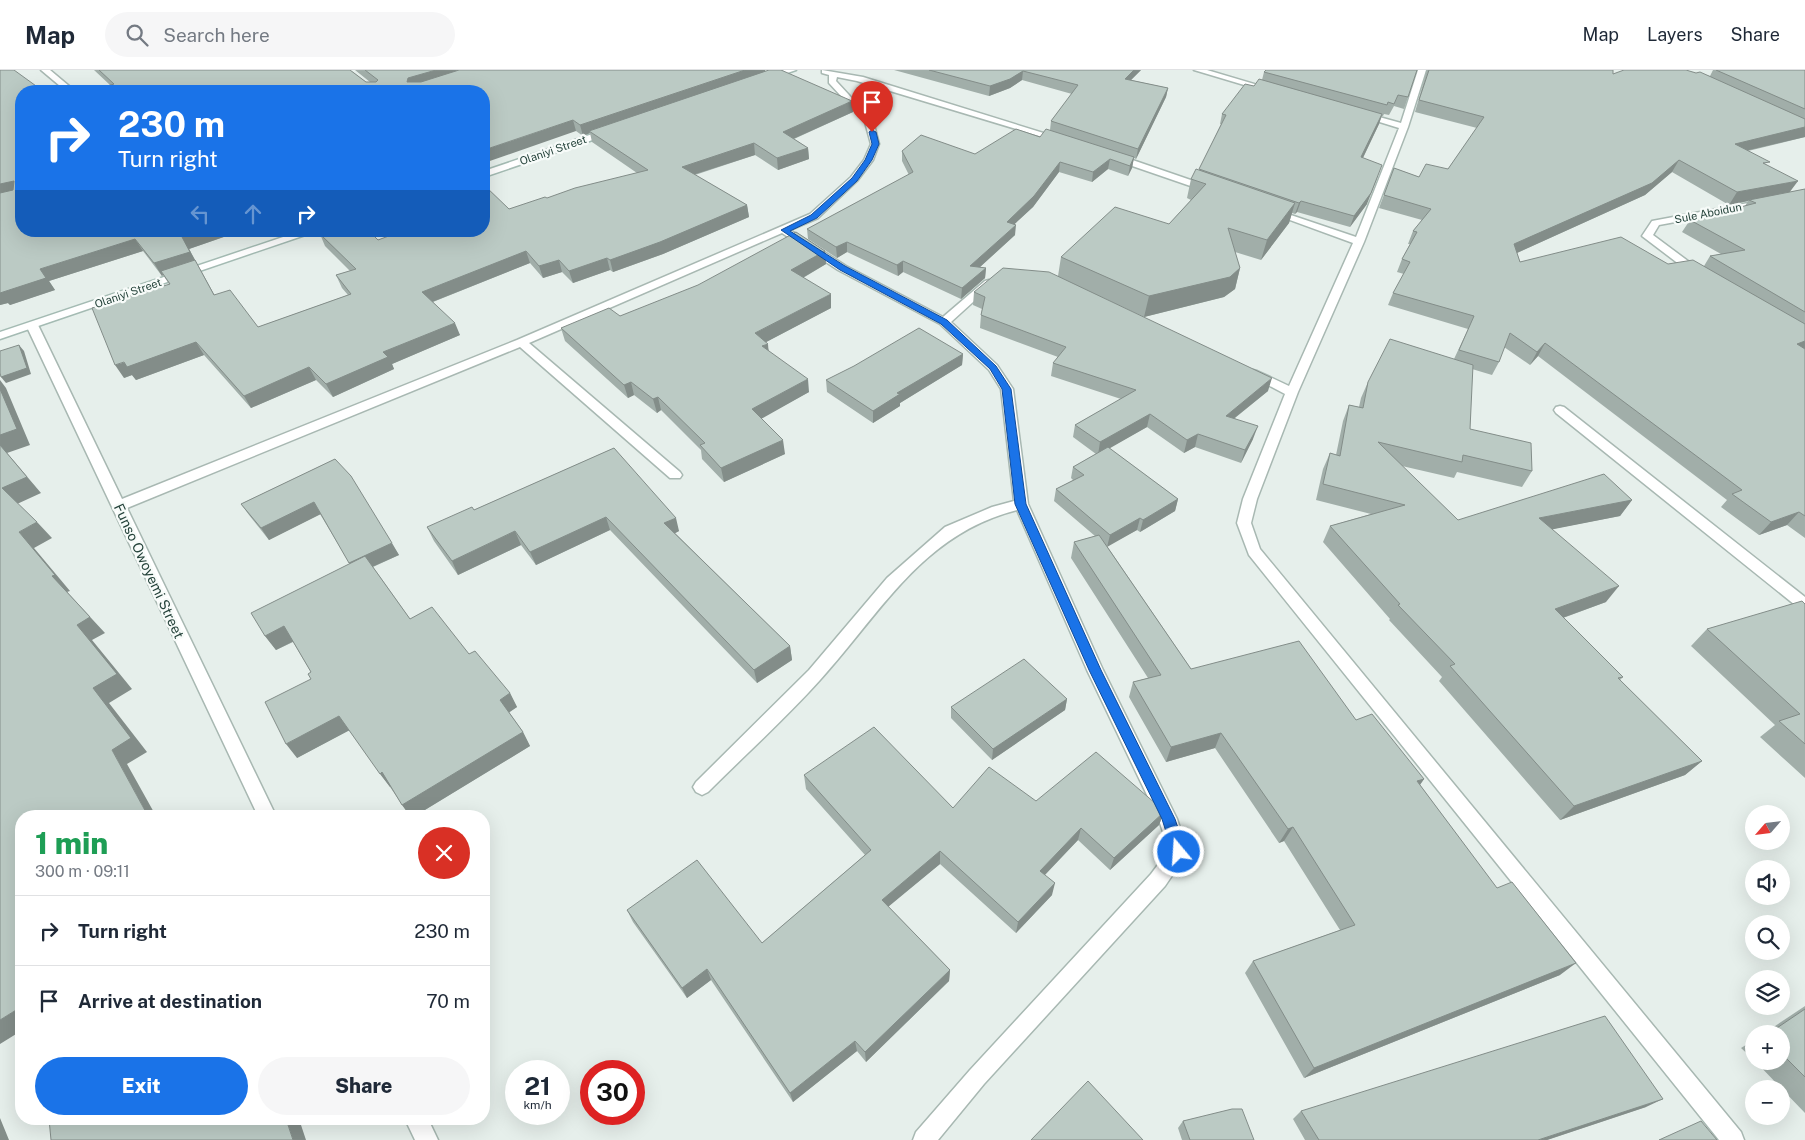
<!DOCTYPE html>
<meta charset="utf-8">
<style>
body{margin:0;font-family:"Public Sans",sans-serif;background:#f6f6f7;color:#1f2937;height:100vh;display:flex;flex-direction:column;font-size:19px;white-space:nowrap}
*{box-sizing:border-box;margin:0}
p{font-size:16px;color:#747a83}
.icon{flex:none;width:28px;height:28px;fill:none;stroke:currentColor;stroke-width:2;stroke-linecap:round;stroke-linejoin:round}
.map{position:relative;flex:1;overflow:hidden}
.side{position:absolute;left:15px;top:740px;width:475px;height:315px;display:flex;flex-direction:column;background:#fff;border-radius:20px;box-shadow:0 5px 20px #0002}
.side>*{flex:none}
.top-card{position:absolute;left:15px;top:15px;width:475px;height:152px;border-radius:20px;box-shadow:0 5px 20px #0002;background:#1a73e8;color:#fff;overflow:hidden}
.needle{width:32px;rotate:242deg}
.controls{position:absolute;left:1745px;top:735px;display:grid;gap:10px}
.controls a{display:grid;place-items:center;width:45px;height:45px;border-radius:50%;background:#fff;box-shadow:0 5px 20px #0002;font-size:25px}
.speed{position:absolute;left:505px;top:990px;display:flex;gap:10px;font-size:25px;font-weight:700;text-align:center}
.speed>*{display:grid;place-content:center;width:65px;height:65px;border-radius:50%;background:#fff;box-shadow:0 5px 20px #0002;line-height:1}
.speed small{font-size:12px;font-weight:400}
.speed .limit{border:8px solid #d22;background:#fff;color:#111}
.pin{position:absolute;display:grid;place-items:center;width:42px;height:42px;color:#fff;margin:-51px -21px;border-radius:50% 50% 50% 0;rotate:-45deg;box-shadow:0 0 5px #0007}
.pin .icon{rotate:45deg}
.me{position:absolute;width:55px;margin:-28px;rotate:342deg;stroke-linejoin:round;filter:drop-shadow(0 0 4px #0008)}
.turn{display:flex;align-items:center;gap:18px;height:105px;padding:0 20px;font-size:22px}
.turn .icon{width:65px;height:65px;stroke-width:2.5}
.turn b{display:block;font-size:35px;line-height:42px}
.lanes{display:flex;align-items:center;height:48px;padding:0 20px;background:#0003;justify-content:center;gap:25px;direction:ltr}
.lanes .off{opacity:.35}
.round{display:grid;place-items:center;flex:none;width:52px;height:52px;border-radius:26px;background:#f6f6f7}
.summary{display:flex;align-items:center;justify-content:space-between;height:85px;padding:0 20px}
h1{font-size:30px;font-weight:800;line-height:38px;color:#1e9e55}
.button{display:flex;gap:10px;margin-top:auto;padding:10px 20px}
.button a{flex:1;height:58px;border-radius:30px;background:#1a73e8;color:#fff;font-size:20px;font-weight:800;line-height:58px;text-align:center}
.button a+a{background:#f6f6f7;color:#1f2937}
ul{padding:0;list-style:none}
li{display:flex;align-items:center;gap:15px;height:70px;padding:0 20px;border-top:1px solid #e0e1e3}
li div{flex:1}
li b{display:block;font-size:19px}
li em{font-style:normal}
header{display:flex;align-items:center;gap:30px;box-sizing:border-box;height:70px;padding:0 25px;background:#fff;border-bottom:1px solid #e0e1e3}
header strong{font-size:24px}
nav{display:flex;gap:28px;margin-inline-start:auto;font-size:18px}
.search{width:350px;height:45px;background:#f6f6f7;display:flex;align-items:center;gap:12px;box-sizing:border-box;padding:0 18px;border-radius:28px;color:#747a83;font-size:19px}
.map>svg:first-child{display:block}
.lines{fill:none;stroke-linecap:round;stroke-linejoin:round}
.street-casing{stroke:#a8b8b2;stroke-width:3}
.secondary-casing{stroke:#a4bbb3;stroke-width:3}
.street{fill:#fff;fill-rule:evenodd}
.secondary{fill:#fff;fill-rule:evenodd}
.wall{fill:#a1aea9;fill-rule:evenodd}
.shaded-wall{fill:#838d89}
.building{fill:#bbcac4;stroke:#838d89}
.route{fill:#1a73e8;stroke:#114b97}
.labels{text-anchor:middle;stroke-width:4.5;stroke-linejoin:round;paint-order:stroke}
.far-street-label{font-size:11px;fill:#24423a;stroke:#f7fbf9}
.street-label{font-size:14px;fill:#24423a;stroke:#f7fbf9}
</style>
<header>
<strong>Map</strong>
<div class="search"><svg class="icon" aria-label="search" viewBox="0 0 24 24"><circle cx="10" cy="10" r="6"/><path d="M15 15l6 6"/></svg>Search here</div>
<nav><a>Map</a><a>Layers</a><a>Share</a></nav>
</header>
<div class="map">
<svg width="1805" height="1070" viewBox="0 0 1805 1070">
<rect width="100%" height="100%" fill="#e6efeb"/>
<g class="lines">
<defs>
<path id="street" d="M41 0H50L75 21H66Z
M822 0 863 7 1066 70 1059 72 857 11 837 7 836 11 873 51 879 74 873 90 857 111 818 148 790 160 846 196 943 247 985 211 989 210 994 213 951 252 997 295 1013 319 1028 434 1103 600 1177 749 1188 782 1165 816 984 1014 938 1070H913L916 1062 970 1000 1151 804 1169 780 1159 750 1087 600 1017 440C922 464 881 543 820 610 785 649 745 685 708 722L702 725 696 722 693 717 696 712 809 600 887 508 945 457 992 437 1014 431 1001 319 989 300 940 254 838 200 782 163 529 273 680 402 682 405 680 408H670L520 277 127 438 276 746H258L26 255 32 252 38 255 122 429 517 270 810 144 851 107 864 90 871 74 865 52 829 13V5L822 3Z
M1194 0H1207L1278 21 1271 23Z
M1418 0H1426L1408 57 1364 172 1298 322 1257 429 1251 453 1260 479 1741 1062 1744 1070H1719L1249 485 1237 453 1243 429 1285 324 1247 304 1253 300 1257 301 1289 316 1353 173 1268 142 1276 140 1356 167 1399 58 1357 45 1361 42 1401 53Z
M1115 84 1211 117 1213 119 1205 121 1112 89 1110 87Z
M1759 131 1764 134 1762 136 1659 155 1653 165 1700 200V204H1692L1642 166 1652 151Z
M1560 336 1564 337 1805 527V541L1800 539 1556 343 1554 340 1556 337Z
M405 1049H428L438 1070H415Z"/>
<path id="secondary" d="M784 0H796L767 10 763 8Z
M610 58 614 61 613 63 484 107V101Z
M301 161H317L0 269V262Z"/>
</defs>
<use href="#street" class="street-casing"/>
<use href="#secondary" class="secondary-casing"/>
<use href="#street" class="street"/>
<use href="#secondary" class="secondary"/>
</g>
<path class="wall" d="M0 0 241 161 189 179 214 225 258 257 348 225 342 218 336 205 350 201 325 176 320 164 378 170 509 139 637 103 592 72 590 63 583 66 576 61 110 15 94 0H350L366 12H370L355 0H765V1L853 42 794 69 808 78 809 89 778 100 755 85 695 105 747 135 749 147 663 184 613 202 610 200 573 213 562 202 543 208 530 193 433 232 460 265 392 294 394 299 333 327 316 310 251 338 204 285 136 310 132 305 124 308 169 214 163 205 162 206 143 181 49 211 55 220 10 235 8 233 0 235Z
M894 0H1141L1131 10 1168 18 1166 27 1136 89 1134 88 1132 98 1128 106 1108 99 1092 112 1059 102 1033 137 1014 154 1015 165 980 197 986 198 985 208 961 229 903 202 898 206 847 182 837 188 808 169 807 159 909 105 902 91V81L975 84 1040 67 1050 60 1051 51 1072 24 1022 10 1010 18 989 26Z
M1417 0 1404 39 1394 36 1389 45 1384 44 1383 46H1382L1379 54 1363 88 1367 134 1350 157 1297 142 1295 144 1292 143 1289 153 1261 190 1235 182 1240 198 1235 219 1224 227 1144 247 1095 224 1268 321 1235 348 1253 369 1241 393 1195 377 1184 383 1147 357 1109 378 1178 429 1175 441 1140 462 1137 460 1107 476 1191 599 1356 650 1424 709 1420 715 1560 905 1304 1008 1245 903 1253 891 1340 860 1284 771 1279 773 1215 678 1166 692 1129 627 1133 612 1148 608 1071 488 1074 472 1095 466 1054 431 1056 419 1073 410 1071 408 1073 397 1096 384 1073 367 1075 355 1121 329 1051 306 1053 293 1058 287 980 258 981 245 982 239 973 235 974 222 1058 206 1061 187 1169 154 1191 130 1187 128 1191 109 1199 100 1221 54H1220L1222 44 1254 16 1262 10 1264 2Z
M1427 0H1613V4L1696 3 1710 6 1713 0H1805V67L1748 81 1767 95 1790 122 1805 119V468L1787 455 1759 465 1721 437 1727 430 1538 286 1530 295 1504 277 1499 292 1492 305 1472 299 1470 359 1532 401 1522 417 1457 402 1454 408 1402 396 1458 450 1632 430 1620 446 1552 459 1606 532 1563 548 1623 607 1620 610 1702 691 1685 705 1560 750 1439 611 1442 607 1389 550 1390 549 1323 472 1330 456 1371 444 1316 430 1323 399 1330 383 1336 385 1343 351 1349 335 1359 337 1361 328 1368 312 1454 289 1468 259 1388 235 1393 223 1404 204 1397 202 1402 189 1410 174H1408L1413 161 1422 150 1379 138 1394 98 1419 107 1448 99 1477 58 1415 42ZM1672 102 1729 135 1748 131 1745 136 1690 150 1682 162 1721 184 1710 186 1704 196 1668 194 1520 192 1517 183 1645 125Z
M825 181 826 194 803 208 831 238 766 272 769 281 809 322 761 348 785 384 724 412 702 389 701 380 661 340 657 343 634 325 628 328 565 271 561 258 620 246Z
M963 284 962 295 900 333V336L873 353 827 322 826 310Z
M614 378 679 461 675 463 790 576 792 590 757 613 610 460 536 495 521 475 458 505 434 471 427 457 474 440Z
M335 389 399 485 373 497 410 549 469 584 510 623 517 637 509 642 523 662 530 676 415 746H410L390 717 349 660 297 688 311 609V602L293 572 276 580 265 566 350 494 320 444 269 470 249 445 241 434Z
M1805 534V708L1760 667 1775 655 1691 576 1707 559Z
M1067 629 1065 640 992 690 951 648V637Z
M804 705 953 738 1036 731 1164 742 1159 755 1110 800 1078 770 1045 805 1052 825 1016 863 940 794 888 836 950 900 949 911 866 992 857 981 793 1032 711 910 687 928 633 852 627 840 762 873 865 785 806 719Z
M1805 936V1043L1755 991H1781V964H1763Z
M1754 970V990L1741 978Z
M1646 1037 1547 1070H1305L1293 1049 1301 1041Z
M1183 1051 1254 1070H1182L1178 1058Z"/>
<path class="shaded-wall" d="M436 0H476L411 19 407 12 408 8Z
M745 0H765L766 4 589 61 590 63 583 66 580 55Z
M1134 0H1141L1123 18 1125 9Z
M1023 1 1022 10 1010 18 989 26 990 16Z
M1168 18 1166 27 1136 89 1138 79Z
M852 31 853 42 784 73 783 62Z
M1382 44 1379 54 1358 98 1361 87Z
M573 50 576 61 484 93V80Z
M1805 57V67L1728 85 1735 74Z
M754 73 755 85 683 108 682 97Z
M808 78 809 89 778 100 777 88Z
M1134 87 1132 98 1128 106 1130 96Z
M1110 89 1108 99 1092 112 1093 102Z
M1679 90 1672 102 1645 125 1508 187 1514 174Z
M1060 92 1059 102 1033 137 1006 162 1007 152Z
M1378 106 1367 134 1350 157 1354 146Z
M14 111 21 121 0 128V114Z
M1798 111 1789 123 1749 130 1748 131 1729 135 1737 122Z
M1301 131 1297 142 1295 144 1299 133Z
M1295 133 1289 153 1261 190 1267 170Z
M747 135 749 147 663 184 613 202 610 190Z
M1016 155 1015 165 969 207 970 196Z
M199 161H241L189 179 221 237 161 201 163 205 162 206 154 193 182 167Z
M135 169 143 181 49 211 55 220 10 235 8 233 0 235V222L40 199Z
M847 172V182L837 188 836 177Z
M526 181 530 193 427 234 422 222Z
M825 181 826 194 792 214 791 200Z
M607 188 610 200 573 213 569 201Z
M559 190 562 202 543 208 539 196Z
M903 191V202L898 206 897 195Z
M986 198 985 208 961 229 962 218Z
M1240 198 1235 219 1224 227 1144 247 1149 226Z
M831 224V238L757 277 755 263Z
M455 253 460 265 392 294 394 299 333 327 326 314 383 282Z
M1805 271V280L1797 274Z
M196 272 204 285 136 310 132 305 124 308 115 295Z
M1545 273 1538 286 1530 295 1537 282Z
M768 274 769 287 762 276Z
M19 275 24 281 31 304 6 313 1 307Z
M963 284 962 295 900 333V336L873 353V341L897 323Z
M309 297 316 310 251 338 244 326Z
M1272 308 1268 321 1222 358 1226 346Z
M808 309 809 322 754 353 752 339Z
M0 310 6 318 30 375 7 383 41 423 17 434 2 418 0 375Z
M631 312 634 325 628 328 624 315Z
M658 327 661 340 657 343 653 329Z
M1150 344 1147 357 1098 385 1100 372Z
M1258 356 1253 369 1241 393 1245 380Z
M1198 364 1195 377 1184 383 1187 370Z
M783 370 785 384 724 412 721 398Z
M1178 429 1175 441 1140 462 1143 450Z
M1632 430 1620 446 1529 464 1539 448Z
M314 432 321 444 269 470 261 458Z
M1799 442 1787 455 1759 465 1771 452Z
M606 447 610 460 536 495 530 482Z
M676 448 679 461 668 467 664 453Z
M1140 448 1137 460 1107 477 1110 465Z
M37 452 52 468 34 478 70 521 67 522 105 563 92 570 132 619 109 633 147 682 127 694 156 746H148L112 680 93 618 77 555 52 506 19 462Z
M515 461 521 475 458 505 452 491Z
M392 473 399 485 356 504 349 493Z
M1619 516 1606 532 1543 555 1555 539Z
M284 556 294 571 276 580 265 566Z
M790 576 792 590 757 613 754 600Z
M510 623 517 637 507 644 500 630Z
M1067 629 1065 640 992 690 993 679Z
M339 646 350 660 297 688 286 674Z
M523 662 530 676 415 746H410L402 735Z
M1221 663 1215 678 1166 692 1171 677Z
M1702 691 1685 705 1560 750 1574 736Z
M382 702 392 716 390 717 380 704Z
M1424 709 1414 723 1417 711Z
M1164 742 1159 755 1110 800 1114 788Z
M1293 757 1284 771 1279 773 1288 759Z
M1081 758 1078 770 1037 813 1040 801Z
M940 781V794L882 842V830Z
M1055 813 1052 825 1016 863 1018 852Z
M1576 893 1560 905 1304 1008 1314 998Z
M707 899 711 910 687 928 682 918Z
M950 900 949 911 866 992 865 982Z
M21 937V961L0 974V950Z
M855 971 857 981 793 1032 790 1023Z
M1663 1029 1646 1037 1547 1070H1538Z
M0 1048 9 1070H0Z
M286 1049H299L306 1070H293Z"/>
<path class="building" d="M0 0H14L43 21H21V161H199L182 167 190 182 154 193 135 169 40 199 46 208 0 223V123L13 120 14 111 0 114Z
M99 0H350L366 12H376L378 10 365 0H436L408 8 407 12H421L459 0H745L580 55 573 50 484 80V21H90L114 14Z
M769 0H781L852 31 783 62 808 78 777 88 754 73 682 97 747 135 660 172 610 190 607 188 569 201 559 190 539 196 526 181 422 222 455 253 383 282 388 287 326 314 309 297 244 326 196 272 127 297 124 292 115 295 92 238 170 214 161 201 195 190 214 225 230 220 258 257 351 224 336 205 356 199 320 164 328 161H369L378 170 402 161H484V115L509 139 545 127 547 128 575 118 648 100 589 61Z
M929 0H1134L1125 9 1168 18 1138 79 1051 51 1078 15 1023 1 1010 9 990 16Z
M1266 0H1417L1408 27 1398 25 1394 34 1388 32 1387 35 1264 2Z
M1429 0H1613V4L1624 0H1686L1696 3 1700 2 1805 49V57L1735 74 1770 92 1763 93 1798 111 1737 122 1679 90 1652 113 1514 174 1520 192 1621 167 1668 194 1693 190 1805 254V271L1797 274 1805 279V446L1799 442 1771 452 1732 424 1742 420 1545 273 1537 282 1510 263 1499 292 1459 280 1474 246 1393 223 1410 192 1402 189 1417 162 1413 161 1431 139 1384 125 1394 98 1419 107 1426 94 1448 99 1484 47 1419 30Z
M1716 0H1805V39Z
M1259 9 1382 44 1361 87 1382 95 1371 123 1354 146 1301 131 1299 133 1199 99 1226 45 1222 44 1245 14 1254 16Z
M1016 59 1040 67 1046 59 1134 87 1130 96 1110 89 1093 102 1060 92 1034 126 1007 152 1016 155 970 196 986 198 962 218 903 191 897 195 847 172 836 177 807 159 913 102 902 81 921 65 975 84Z
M1196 99 1295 133 1267 170 1228 158 1240 198 1230 207 1149 226 1061 187 1115 137 1169 154 1206 114 1191 109Z
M1805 119V242L1710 186 1745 180 1690 150 1756 133 1749 130Z
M796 162 825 181 791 200 831 224 755 263 768 274 762 276 808 309 752 339 783 370 721 398 700 375 705 373 658 327 653 329 631 312 624 315 561 258 609 238 620 246 698 215Z
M1003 198 1049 202 1272 308 1226 346 1258 356 1245 380 1198 364 1187 370 1150 344 1100 372 1075 355 1136 320 1053 293 1066 277 981 245 985 227 974 222Z
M919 258 963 284 897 323 900 324 873 341 826 310 854 296Z
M1390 269 1473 295 1470 359 1531 373 1532 401 1463 385 1462 392 1378 372 1458 450 1604 404 1632 430 1539 448 1619 516 1555 539 1623 607 1618 608 1702 691 1574 736 1450 596 1455 594 1398 535 1400 534 1330 456 1405 435 1323 414 1330 383 1340 386 1349 335 1363 338 1368 312Z
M19 275 27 298 1 307 0 303V281Z
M0 319 17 359 0 365Z
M0 375 27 407 2 418 37 452 19 462 55 505 52 506 90 547 77 555 117 604 93 618 131 668 112 680 148 746H21V937L0 950Z
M1108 377 1178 429 1143 450 1140 448 1110 465 1056 419 1084 405 1073 397Z
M614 378 676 448 664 453 790 576 754 600 606 447 530 482 515 461 452 491 427 457 472 437 474 440Z
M335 389 351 406 392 473 349 493 314 432 261 458 241 434Z
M1099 465 1191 599 1299 571 1356 650 1372 644 1424 709 1417 711 1497 818 1512 812 1576 893 1314 998 1253 891 1355 855 1293 757 1288 759 1221 663 1171 677 1133 612 1161 605 1074 472Z
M365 486 410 549 432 537 469 584 475 581 510 623 500 630 523 662 402 735 382 702 380 704 339 646 286 674 265 632 311 609 308 604 311 602 284 556 265 566 251 543Z
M1802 531 1805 534V674L1779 651 1800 644 1707 559Z
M1024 589 1067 629 993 679 951 637Z
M874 657 953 738 989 697 1036 731 1096 682 1163 740 1164 742 1114 788 1081 758 1040 801 1055 813 1018 852 940 781 882 830 950 900 865 982 855 971 790 1023 707 899 682 918 627 840 697 790 762 873 871 780 804 705Z
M1805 939V1007L1781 983V964H1768Z
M1605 946 1663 1029 1538 1070H1319L1301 1041Z
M1088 1011 1143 1070H1031Z
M1232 1039H1242L1254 1070H1190L1183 1051Z
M49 1049H286L293 1070H51Z
M1701 1051 1717 1070H1659Z"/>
<path class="route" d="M872 60 876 62 879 74 872 90 857 111 817 148 790 161 845 196 947 250 996 296 1011 319 1026 434 1101 600 1175 749 1186 782 1184 787 1179 789 1174 787 1162 749 1089 600 1015 434 1002 319 990 299 941 254 840 200 781 160 811 145 852 108 865 90 872 74 869 62Z"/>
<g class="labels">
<g class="far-street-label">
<text transform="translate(553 80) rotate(-19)" y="4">Olaniyi Street</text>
<text transform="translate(1708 143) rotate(-11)" y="4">Sule Aboidun</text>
<text transform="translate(128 223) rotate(-19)" y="4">Olaniyi Street</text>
</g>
<g class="street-label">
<text transform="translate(149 501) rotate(65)" y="5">Funso Owoyemi Street</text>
</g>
</g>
</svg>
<div class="controls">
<a><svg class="needle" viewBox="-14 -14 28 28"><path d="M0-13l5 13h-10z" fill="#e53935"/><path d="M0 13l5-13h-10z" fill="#747a83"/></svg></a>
<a><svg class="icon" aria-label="sound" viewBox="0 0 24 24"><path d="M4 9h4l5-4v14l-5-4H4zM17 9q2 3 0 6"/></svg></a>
<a><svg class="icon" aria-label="search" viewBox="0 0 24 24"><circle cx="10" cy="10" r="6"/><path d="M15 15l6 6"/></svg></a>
<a><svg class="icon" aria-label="layers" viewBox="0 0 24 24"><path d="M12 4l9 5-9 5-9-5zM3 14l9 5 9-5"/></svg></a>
<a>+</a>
<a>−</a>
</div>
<div class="speed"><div>21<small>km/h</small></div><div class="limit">30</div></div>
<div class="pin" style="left:872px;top:62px;background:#d93025"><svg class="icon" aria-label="arrive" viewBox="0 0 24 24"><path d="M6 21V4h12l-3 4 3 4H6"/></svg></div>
<svg class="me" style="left:1179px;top:782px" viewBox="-20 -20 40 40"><circle r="17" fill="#1a73e8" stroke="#fff" stroke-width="3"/><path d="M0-11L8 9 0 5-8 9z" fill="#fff"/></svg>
<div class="top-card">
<div class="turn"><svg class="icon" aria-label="right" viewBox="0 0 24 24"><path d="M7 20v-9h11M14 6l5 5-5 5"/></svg><div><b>230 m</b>Turn right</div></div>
<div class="lanes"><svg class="icon off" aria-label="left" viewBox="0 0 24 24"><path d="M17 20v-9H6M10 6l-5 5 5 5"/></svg><svg class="icon off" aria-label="ahead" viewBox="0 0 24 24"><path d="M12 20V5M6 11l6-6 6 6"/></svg><svg class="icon" aria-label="right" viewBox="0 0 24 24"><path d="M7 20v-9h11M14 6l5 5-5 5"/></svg></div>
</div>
<section class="side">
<div class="summary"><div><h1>1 min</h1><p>300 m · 09:11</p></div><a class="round" style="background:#d93025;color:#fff"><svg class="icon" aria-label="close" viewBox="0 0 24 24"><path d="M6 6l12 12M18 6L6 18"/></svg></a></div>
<ul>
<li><svg class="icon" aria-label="right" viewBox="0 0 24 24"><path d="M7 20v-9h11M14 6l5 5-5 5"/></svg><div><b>Turn right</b></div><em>230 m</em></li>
<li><svg class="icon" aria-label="arrive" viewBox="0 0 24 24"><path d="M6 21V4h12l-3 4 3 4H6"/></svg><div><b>Arrive at destination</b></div><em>70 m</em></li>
</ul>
<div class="button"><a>Exit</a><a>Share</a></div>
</section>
</div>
